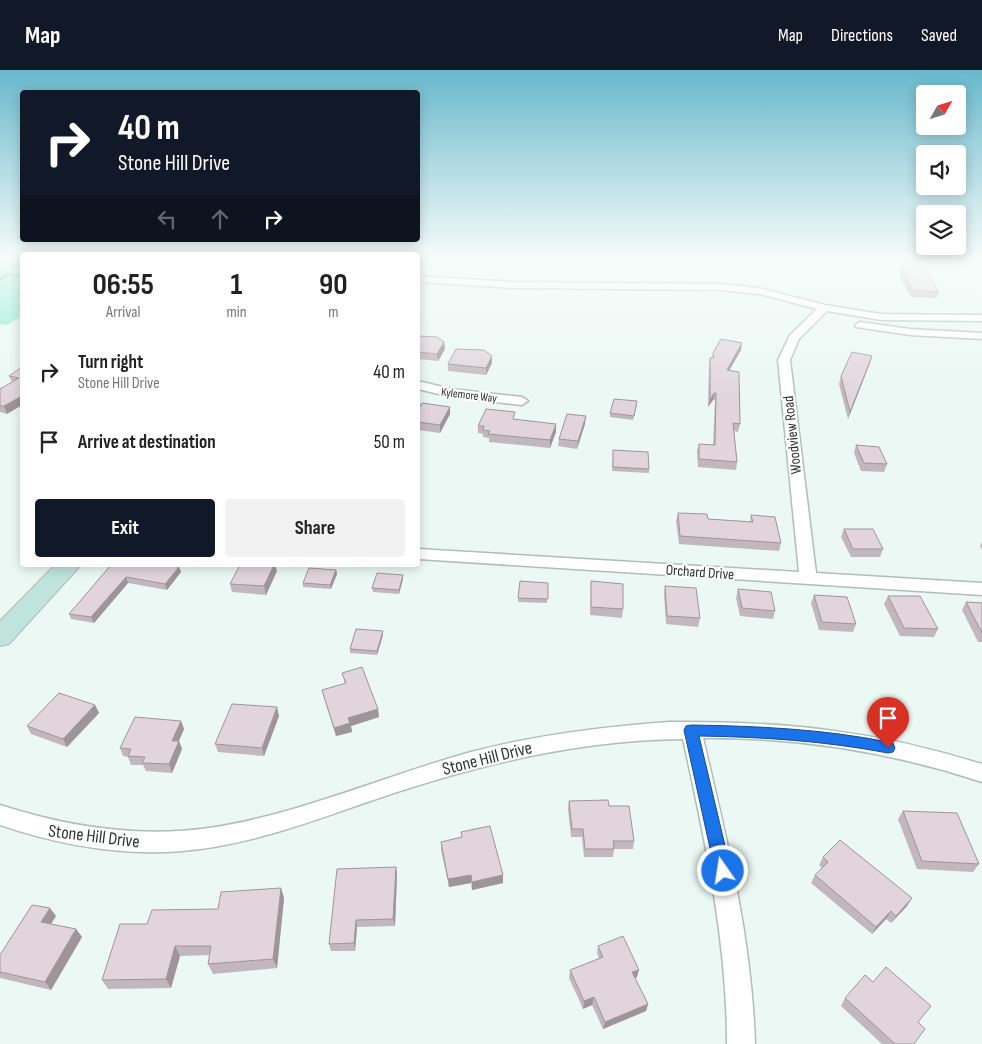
<!DOCTYPE html>
<style>
body{margin:0;font-family:"Sofia Sans Condensed",sans-serif;background:#f2f2f2;color:#222;height:100vh;display:flex;flex-direction:column;font-size:19px;white-space:nowrap}
*{box-sizing:border-box;margin:0}
p{font-size:16px;color:#767676}
.icon{flex:none;width:28px;height:28px;fill:none;stroke:currentColor;stroke-width:2;stroke-linecap:round;stroke-linejoin:round}
.map{position:relative;flex:1;overflow:hidden}
.side{position:absolute;left:20px;top:182px;width:400px;height:315px;display:flex;flex-direction:column;background:#fff;border-radius:5px;box-shadow:0 2px 12px #0003}
.side>*{flex:none}
.hud{position:absolute;left:20px;top:20px;width:400px;height:152px;border-radius:5px;box-shadow:0 2px 12px #0003;background:#111827;color:#fff;overflow:hidden}
.needle{width:32px;rotate:51deg}
.buttons{position:absolute;left:916px;top:15px;display:grid;gap:10px}
.buttons a{display:grid;place-items:center;width:50px;height:50px;border-radius:5px;background:#fff;box-shadow:0 2px 12px #0003;font-size:25px}
.pin{position:absolute;display:grid;place-items:center;width:42px;height:42px;color:#fff;margin:-51px -21px;border-radius:50% 50% 50% 0;rotate:-45deg;box-shadow:0 0 5px #0007}
.pin .icon{rotate:45deg}
.me{position:absolute;width:55px;margin:-28px;rotate:347deg;stroke-linejoin:round;filter:drop-shadow(0 0 4px #0008)}
.turn{display:flex;align-items:center;gap:18px;height:105px;padding:0 15px;font-size:22px}
.turn .icon{width:65px;height:65px;stroke-width:2.5}
.turn b{display:block;font-size:35px;line-height:42px}
.lanes{display:flex;align-items:center;height:48px;padding:0 15px;background:#0003;justify-content:center;gap:25px;direction:ltr}
.lanes .off{opacity:.35}
.eta{display:flex;justify-content:space-evenly;align-items:center;height:85px;text-align:center}
.eta b{font-size:30px;font-weight:700;line-height:35px}
.button{display:flex;gap:10px;margin-top:auto;padding:10px 15px}
.button a{flex:1;height:58px;border-radius:5px;background:#111827;color:#fff;font-size:20px;font-weight:700;line-height:58px;text-align:center}
.button a+a{background:#f2f2f2;color:#222}
ul{padding:0;list-style:none}
li{display:flex;align-items:center;gap:15px;height:70px;padding:0 15px}
li div{flex:1}
li b{display:block;font-size:19px}
li em{font-style:normal}
header{display:flex;align-items:center;gap:30px;box-sizing:border-box;height:70px;padding:0 25px;background:#111827;color:#fff}
header strong{font-size:24px}
nav{display:flex;gap:28px;margin-inline-start:auto;font-size:18px}
.map>svg:first-child{display:block}
.green{fill:#7eebca}
.lines{fill:none;stroke-linecap:round;stroke-linejoin:round}
.stream{fill:#40957e;fill-rule:evenodd}
.street-casing{stroke:#b0bdb9;stroke-width:3}
.secondary-casing{stroke:#b0bdb9;stroke-width:2}
.street{fill:#fff;fill-rule:evenodd}
.secondary{fill:#bee4db;fill-rule:evenodd}
.wall{fill:#c2b7bc}
.shaded-wall{fill:#9e9599}
.building{fill:#e1d5db;stroke:#9e9599}
.route{fill:#1a73e8;stroke:#114b97}
.labels{text-anchor:middle;stroke-width:4.5;stroke-linejoin:round;paint-order:stroke}
.far-street-label{font-size:12px;fill:#2d3331;stroke:#fff}
.street-label{font-size:15px;fill:#2d3331;stroke:#fff}
.near-street-label{font-size:18px;fill:#2d3331;stroke:#fff}
</style>
<header>
<strong>Map</strong>
<nav><a>Map</a><a>Directions</a><a>Saved</a></nav>
</header>
<div class="map">
<svg width="982" height="974" viewBox="0 0 982 974">
<rect width="100%" height="100%" fill="#ebf8f3"/>
<path class="green" d="M0 189H22V246L7 255 0 254Z"/>
<g class="lines">
<path class="stream" d="M6 203 22 206V208L8 205 0 211V208Z"/>
<defs>
<path id="street" d="M418 206 514 212 720 214 759 218 825 235 881 244 982 245V251L881 250 827 241 799 269 790 290 816 503 982 513V525L418 489V479L799 502 778 290 790 265 817 239 759 224 720 220 514 218 418 212Z
M860 252 910 259 982 263V269L910 265 856 257 855 255Z
M418 311 451 319 522 327 528 331 522 335 451 327 418 319Z
M669 652C782 651 873 660 982 694V712C891 682 799 667 703 668 727 770 752 869 755 974H727C727 870 705 770 683 669 584 670 490 692 397 722 327 745 257 775 182 781 120 786 59 775 0 755V735C68 757 138 768 209 758 298 745 384 706 471 682 536 665 601 657 669 652Z"/>
<path id="secondary" d="M55 495H81L9 574 0 576V551Z"/>
</defs>
<use href="#street" class="street-casing"/>
<use href="#secondary" class="secondary-casing"/>
<use href="#street" class="street"/>
<use href="#secondary" class="secondary"/>
</g>
<path class="wall" d="M902 189H939L938 192 919 189 939 222 937 228 911 227 900 207Z
M418 266 444 272 445 279 438 291 418 289Z
M741 280 729 301 740 354 738 362 734 361 737 392 736 400 698 397 697 381 699 374 713 375 715 330H713L708 337 709 295 710 288H712L713 283Z
M872 286 870 293 848 349 839 314 841 306Z
M492 293 486 305 448 301V294Z
M22 297 7 344 0 342V319L12 312 9 306Z
M637 335 633 350 610 347V343Z
M418 340 450 344 440 363 418 360Z
M515 349 556 362 550 378 489 372V368L483 367V364L478 363V356Z
M585 354 577 379 558 376 559 369Z
M856 375 887 394 884 402 861 401 854 383Z
M613 380 649 399V403L612 401Z
M678 443 708 449 750 452 751 445 781 473 779 481 679 474 676 451Z
M844 459 883 479 880 487H851L841 467Z
M982 472V480L980 476Z
M111 495 181 502 167 520 128 513 94 553 71 549 69 544Z
M336 500 337 504 331 519 303 517V513Z
M277 501 266 525 232 522 230 514Z
M403 509 399 524 373 522 372 518Z
M520 511 548 513 547 533 518 532Z
M591 511 623 539 622 548 590 545Z
M665 516 700 548 698 557 666 554 664 524Z
M738 519 775 541 773 549 740 546 736 528Z
M814 525 856 554 853 562 819 560 811 533Z
M888 526 938 559 934 567 900 566 884 534Z
M966 532 982 533V572H978L962 540Z
M383 561V565L377 585 350 583V579Z
M342 603 378 639 379 647 351 656 352 662 336 666 324 628 322 620 345 614Z
M95 635 99 643 67 677 31 664 27 656Z
M279 646 264 686 218 682 215 674Z
M181 651 184 659 179 671 182 679 172 703 146 701 143 695H131L128 687 123 686 120 678Z
M569 731 609 736 634 771 633 779H614L613 787H584L582 767H571L568 739Z
M903 741 979 794 973 802 917 799 898 749Z
M461 762 503 805V813L472 820 471 813 449 817 441 780V772L462 767Z
M823 787 907 836 891 853 886 849 872 864 811 813 815 805 822 798 819 795Z
M396 797 397 805 395 856 357 857 355 881H331L329 874Z
M281 818 284 828 277 898 213 904 208 894 210 885 180 886 171 918 108 919 102 910 147 854 218 839Z
M56 846 51 854 76 859 82 867 51 920 0 908V885Z
M598 876 637 907 635 908 648 934 646 941 603 959 592 935 583 939 569 908 570 900 599 889 597 883Z
M873 912 918 952 914 974H882L841 936 845 928Z"/>
<path class="shaded-wall" d="M444 272 445 279 438 291 437 284Z
M742 273 741 280 725 307 727 300Z
M492 286V293L486 305V298Z
M872 286 870 293 848 349 850 342Z
M714 323 713 330 708 337 710 330Z
M22 326V335L7 344 4 336Z
M450 337V344L440 363V355Z
M586 346 585 354 577 379 578 371Z
M556 354V362L550 378V370Z
M274 495H275L277 501 266 525 264 516Z
M179 497 181 502 167 520 165 514Z
M336 500 337 504 331 519 330 515Z
M403 505V509L399 524V520Z
M126 507 128 513 94 553 91 547Z
M383 561V565L377 585V581Z
M95 635 99 643 67 677 63 669Z
M277 637 279 646 264 686 262 678Z
M378 639 379 647 351 656 352 662 336 666 334 658 348 648Z
M181 651 184 659 175 679 172 671Z
M179 671 182 679 172 703 169 694Z
M396 797 397 805 395 856 393 849Z
M471 805V813L449 817 448 809Z
M503 805V813L472 820V812Z
M281 818 284 828 277 898 273 889Z
M912 828 907 836 891 853 896 846Z
M50 838 56 846 47 860 41 852Z
M891 841 886 849 872 864 876 857Z
M356 850 357 857 355 881 354 873Z
M76 859 82 867 51 920 45 912Z
M175 876 180 886 171 918 166 909Z
M639 900 637 907 630 910 632 902Z
M594 927 592 935 583 939 584 931Z
M648 934 646 941 603 959 605 952Z"/>
<path class="building" d="M903 189H919L939 222 913 220 902 201Z
M418 266 437 267 444 272 437 284 418 282Z
M721 269 742 273 727 300 739 302 740 354 733 353 737 392 699 389V374L715 375 716 323H714L710 330V288L714 287 713 283Z
M456 279 484 280 492 286 486 298 448 294Z
M852 282 872 286 850 342 841 306Z
M22 297V326L4 336H0V319L19 308 9 306Z
M614 329 637 331 634 346 610 343Z
M422 333 450 337 440 355 418 352 419 349H418V340Z
M486 339 515 342 513 349 556 354 550 370 488 364 490 361 483 360 484 356H478Z
M567 344 586 346 578 371 559 369Z
M856 375 879 377 887 394 864 393Z
M613 380 648 382 649 399 613 397Z
M678 443 707 444 708 449 753 452 751 445 775 447 781 473 680 466Z
M844 459H873L883 479H853Z
M111 495H168L179 497 165 514 126 507 91 547 69 544Z
M240 495H274L264 516 230 514Z
M309 498 336 500 330 515 303 513Z
M377 503 403 505 399 520 372 518Z
M520 511 548 513V529L518 528Z
M591 511 623 514V539L591 537Z
M665 516 696 518 700 548 667 546Z
M738 519 771 522 775 541 742 538Z
M814 525 847 527 856 554 822 552Z
M888 526H920L938 559 904 558Z
M966 532 982 533V563Z
M356 559 383 561 377 581 350 579Z
M362 597 378 639 348 648 350 653 334 658 322 620 346 613 342 603Z
M59 623 95 635 63 669 27 656Z
M232 634 277 637 262 678 215 674Z
M135 647 181 651 172 671H179L169 694 142 693 145 687 128 686 131 679 120 678Z
M608 730 609 736H629L634 771H613L614 779H585L583 759H572L569 731Z
M903 741 957 743 979 794 922 791Z
M490 756 503 805 472 812 471 805 448 809 441 772 462 767 461 762Z
M840 770 912 828 896 846 891 841 876 857 815 805 828 792 823 787Z
M396 797 393 849 356 850 354 873 329 874 337 799Z
M281 818 273 889 208 894 211 876H175L166 909 102 910 120 854H147L152 840 218 839 221 822Z
M32 835 50 838 41 852 76 859 45 912 0 902V885Z
M623 866 639 900 632 902 648 934 605 952 594 927 584 931 570 900 603 887 598 876Z
M886 897 931 936 918 952 925 959 914 974H895L845 928 865 905 873 912Z"/>
<linearGradient id="sky" x2="0" y2="1"><stop stop-color="#68b8cb"/><stop offset="0.58" stop-color="#f6fcfa"/><stop offset="1" stop-color="#f6fcfa" stop-opacity="0"/></linearGradient>
<rect width="982" height="325" fill="url(#sky)"/>
<path class="route" d="M691 655C757 656 823 659 888 672L893 673 895 678 893 682 888 683C825 671 763 667 699 666L731 801 729 807 723 809 717 807 715 801 684 660 686 656Z"/>
<g class="labels">
<g class="far-street-label">
<text transform="translate(469 325) rotate(7)" y="4">Kylemore Way</text>
</g>
<g class="street-label">
<text transform="translate(792 365) rotate(-96)" y="5">Woodview Road</text>
<text transform="translate(700 502) rotate(4)" y="5">Orchard Drive</text>
</g>
<g class="near-street-label">
<text transform="translate(487 688) rotate(-14)" y="6">Stone Hill Drive</text>
<text transform="translate(94 766) rotate(7)" y="6">Stone Hill Drive</text>
</g>
</g>
</svg>
<div class="buttons">
<a><svg class="needle" viewBox="-14 -14 28 28"><path d="M0-13l5 13h-10z" fill="#e53935"/><path d="M0 13l5-13h-10z" fill="#767676"/></svg></a>
<a><svg class="icon" aria-label="sound" viewBox="0 0 24 24"><path d="M4 9h4l5-4v14l-5-4H4zM17 9q2 3 0 6"/></svg></a>
<a><svg class="icon" aria-label="layers" viewBox="0 0 24 24"><path d="M12 4l9 5-9 5-9-5zM3 14l9 5 9-5"/></svg></a>
</div>
<div class="pin" style="left:888px;top:678px;background:#d93025"><svg class="icon" aria-label="arrive" viewBox="0 0 24 24"><path d="M6 21V4h12l-3 4 3 4H6"/></svg></div>
<svg class="me" style="left:723px;top:801px" viewBox="-20 -20 40 40"><circle r="17" fill="#1a73e8" stroke="#fff" stroke-width="3"/><path d="M0-11L8 9 0 5-8 9z" fill="#fff"/></svg>
<div class="hud">
<div class="turn"><svg class="icon" aria-label="right" viewBox="0 0 24 24"><path d="M7 20v-9h11M14 6l5 5-5 5"/></svg><div><b>40 m</b>Stone Hill Drive</div></div>
<div class="lanes"><svg class="icon off" aria-label="left" viewBox="0 0 24 24"><path d="M17 20v-9H6M10 6l-5 5 5 5"/></svg><svg class="icon off" aria-label="ahead" viewBox="0 0 24 24"><path d="M12 20V5M6 11l6-6 6 6"/></svg><svg class="icon" aria-label="right" viewBox="0 0 24 24"><path d="M7 20v-9h11M14 6l5 5-5 5"/></svg></div>
</div>
<section class="side">
<div class="eta">
<div><b>06:55</b><p>Arrival</p></div>
<div><b>1</b><p>min</p></div>
<div><b>90</b><p>m</p></div>
</div>
<ul>
<li><svg class="icon" aria-label="right" viewBox="0 0 24 24"><path d="M7 20v-9h11M14 6l5 5-5 5"/></svg><div><b>Turn right</b><p>Stone Hill Drive</p></div><em>40 m</em></li>
<li><svg class="icon" aria-label="arrive" viewBox="0 0 24 24"><path d="M6 21V4h12l-3 4 3 4H6"/></svg><div><b>Arrive at destination</b></div><em>50 m</em></li>
</ul>
<div class="button"><a>Exit</a><a>Share</a></div>
</section>
</div>
